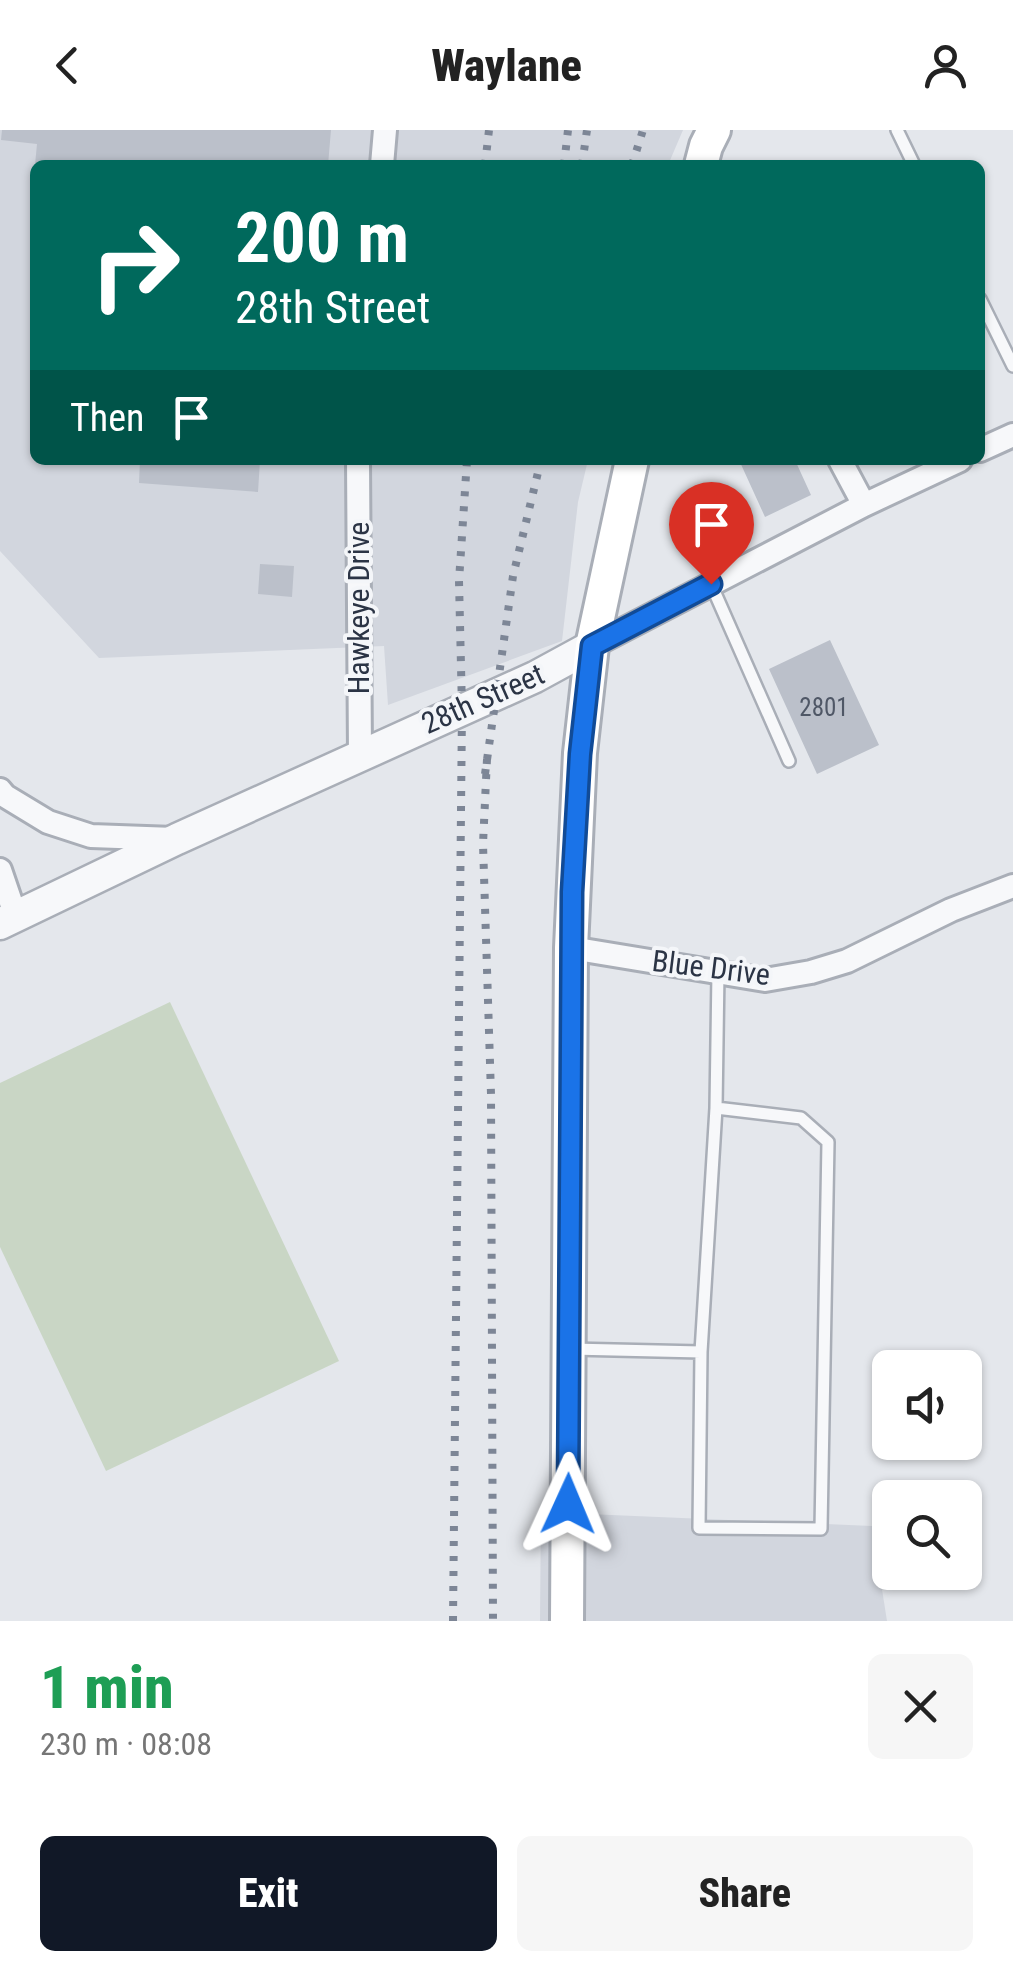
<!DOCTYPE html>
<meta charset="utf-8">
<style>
body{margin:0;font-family:"Roboto Condensed",sans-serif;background:#f6f6f6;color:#222;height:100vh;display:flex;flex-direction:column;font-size:38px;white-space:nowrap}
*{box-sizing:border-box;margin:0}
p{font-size:32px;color:#767676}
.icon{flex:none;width:55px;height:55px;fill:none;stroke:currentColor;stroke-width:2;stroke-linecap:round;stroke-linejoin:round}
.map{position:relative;height:1491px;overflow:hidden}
.sheet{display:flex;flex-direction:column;background:#fff;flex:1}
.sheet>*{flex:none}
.guide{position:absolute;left:30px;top:30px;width:955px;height:305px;border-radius:15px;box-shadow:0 2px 8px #0004;background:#00695c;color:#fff;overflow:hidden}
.tools{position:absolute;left:872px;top:1220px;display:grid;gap:20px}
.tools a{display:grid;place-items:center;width:110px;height:110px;border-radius:15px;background:#fff;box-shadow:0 2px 8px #0004;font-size:50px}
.pin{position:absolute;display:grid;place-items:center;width:85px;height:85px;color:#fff;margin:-102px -42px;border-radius:50% 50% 50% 0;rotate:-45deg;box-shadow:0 0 10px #0007}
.pin .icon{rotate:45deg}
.me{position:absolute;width:110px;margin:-55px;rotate:1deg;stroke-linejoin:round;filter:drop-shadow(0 0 8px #0008)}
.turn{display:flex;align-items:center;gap:35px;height:210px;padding:0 40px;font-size:45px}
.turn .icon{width:130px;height:130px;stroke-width:2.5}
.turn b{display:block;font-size:70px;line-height:85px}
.then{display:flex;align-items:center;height:95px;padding:0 40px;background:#0003;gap:20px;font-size:38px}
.round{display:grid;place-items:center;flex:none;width:105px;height:105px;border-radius:15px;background:#f6f6f6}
.overview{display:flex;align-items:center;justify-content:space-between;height:170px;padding:0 40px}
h1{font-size:60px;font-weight:800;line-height:75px;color:#1e9e55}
.action{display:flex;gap:20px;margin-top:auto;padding:20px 40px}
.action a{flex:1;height:115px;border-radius:15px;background:#111827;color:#fff;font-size:40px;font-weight:800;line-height:115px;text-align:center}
.action a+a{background:#f6f6f6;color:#222}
header{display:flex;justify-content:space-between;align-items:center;height:130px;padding:0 40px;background:#fff;font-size:45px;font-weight:800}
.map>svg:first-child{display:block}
.built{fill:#d2d6de}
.green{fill:#c9d6c5}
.building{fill:#bbc0ca}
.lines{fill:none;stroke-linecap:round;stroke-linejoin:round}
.service-casing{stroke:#a9aeb7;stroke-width:16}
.minor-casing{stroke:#a9aeb7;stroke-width:28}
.tertiary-casing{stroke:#a9aeb7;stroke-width:35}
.secondary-casing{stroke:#a9aeb7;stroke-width:38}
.service{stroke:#f7f8fa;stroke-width:11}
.minor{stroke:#f7f8fa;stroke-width:22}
.tertiary{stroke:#f7f8fa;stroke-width:30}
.secondary{stroke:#fff;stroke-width:32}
.rail{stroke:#7d8696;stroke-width:8;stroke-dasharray:5 10;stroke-linecap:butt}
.route-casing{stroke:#114b97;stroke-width:25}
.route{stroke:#1a73e8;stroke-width:18}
.labels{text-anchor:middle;stroke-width:8;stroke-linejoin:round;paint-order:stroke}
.number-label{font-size:25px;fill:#4f5766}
.street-label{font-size:30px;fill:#2b3445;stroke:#f4f6f9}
</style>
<header><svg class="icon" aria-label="back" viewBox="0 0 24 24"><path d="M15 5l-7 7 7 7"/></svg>Waylane<svg class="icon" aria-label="person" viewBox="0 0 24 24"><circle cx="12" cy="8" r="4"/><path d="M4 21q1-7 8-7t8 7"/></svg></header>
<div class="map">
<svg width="1013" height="1491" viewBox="0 0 1013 1491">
<rect width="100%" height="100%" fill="#e4e7ec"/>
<path class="built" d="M0 0H683L668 35H35V330H588L578 372 562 511 388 575 384 516 99 528 0 421Z
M541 1382 872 1396 887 1491H540Z"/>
<path class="green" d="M170 872 339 1231 106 1341 0 1117V953Z"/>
<path class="building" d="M2 0H331L328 35H35L37 14 1 10Z
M140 330H260L258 362 139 353Z
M739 330H795L811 365 765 387Z
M260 434 294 436 292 467 258 464Z
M830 510 879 615 817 644 769 539Z"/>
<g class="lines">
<defs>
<path id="service" d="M897 0 914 35
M980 169 1013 236
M711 454 789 631
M571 1219 701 1222 716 978 718 842
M701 1222 699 1398 821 1399 828 1012 801 988 716 978"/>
<path id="minor" d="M382 35 385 0
M980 320 1013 305
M358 330 360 625
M840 330 864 375
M592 516 864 375 960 330
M0 660 5 666 48 692 91 706 174 709
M0 740 16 787
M571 818 765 850 811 842 847 831 951 780 1013 756"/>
<path id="tertiary" d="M0 794 177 709 535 547 592 516"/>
<path id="secondary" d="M701 35 706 16 714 0
M567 1491 571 818 580 623 592 516 632 330"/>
</defs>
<use href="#service" class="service-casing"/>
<use href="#minor" class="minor-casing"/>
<use href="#tertiary" class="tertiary-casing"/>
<use href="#secondary" class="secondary-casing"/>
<use href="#service" class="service"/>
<use href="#minor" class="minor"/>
<use href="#tertiary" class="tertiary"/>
<use href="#secondary" class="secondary"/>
<path class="rail" d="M485 35 489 0
M564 35 568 0
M582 35 587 0
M632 35 643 0
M487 629 483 714 491 964 493 1491
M485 644 513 446 541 330
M453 1491 462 579 459 451 467 330"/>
</g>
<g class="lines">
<defs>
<path id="route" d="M568 1374 572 762 580 624 592 516 711 454"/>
</defs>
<use href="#route" class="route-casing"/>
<use href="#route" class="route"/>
</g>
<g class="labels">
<g class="number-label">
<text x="824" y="586">2801</text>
</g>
<g class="street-label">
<text transform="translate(359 478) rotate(-90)" y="10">Hawkeye Drive</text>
<text transform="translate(483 569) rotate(-24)" y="10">28th Street</text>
<text transform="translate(711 838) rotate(7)" y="10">Blue Drive</text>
</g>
</g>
</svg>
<div class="tools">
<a><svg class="icon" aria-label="sound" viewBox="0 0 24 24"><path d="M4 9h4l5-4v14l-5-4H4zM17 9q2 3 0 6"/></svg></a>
<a><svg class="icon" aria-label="search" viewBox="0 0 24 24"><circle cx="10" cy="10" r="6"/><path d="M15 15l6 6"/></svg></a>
</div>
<div class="pin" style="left:711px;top:454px;background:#d93025"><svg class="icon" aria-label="arrive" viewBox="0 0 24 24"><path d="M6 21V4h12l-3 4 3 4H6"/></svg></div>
<svg class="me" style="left:568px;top:1374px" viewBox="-20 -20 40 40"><path d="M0-17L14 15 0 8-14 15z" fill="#1a73e8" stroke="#fff" stroke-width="4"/></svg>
<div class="guide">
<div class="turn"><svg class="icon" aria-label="right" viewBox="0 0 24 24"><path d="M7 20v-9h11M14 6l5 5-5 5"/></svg><div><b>200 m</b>28th Street</div></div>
<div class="then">Then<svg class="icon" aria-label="arrive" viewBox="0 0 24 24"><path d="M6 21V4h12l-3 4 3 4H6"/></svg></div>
</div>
</div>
<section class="sheet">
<div class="overview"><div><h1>1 min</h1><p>230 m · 08:08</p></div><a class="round"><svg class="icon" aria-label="close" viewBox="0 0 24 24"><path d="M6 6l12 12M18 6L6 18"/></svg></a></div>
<div class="action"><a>Exit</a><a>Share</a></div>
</section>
